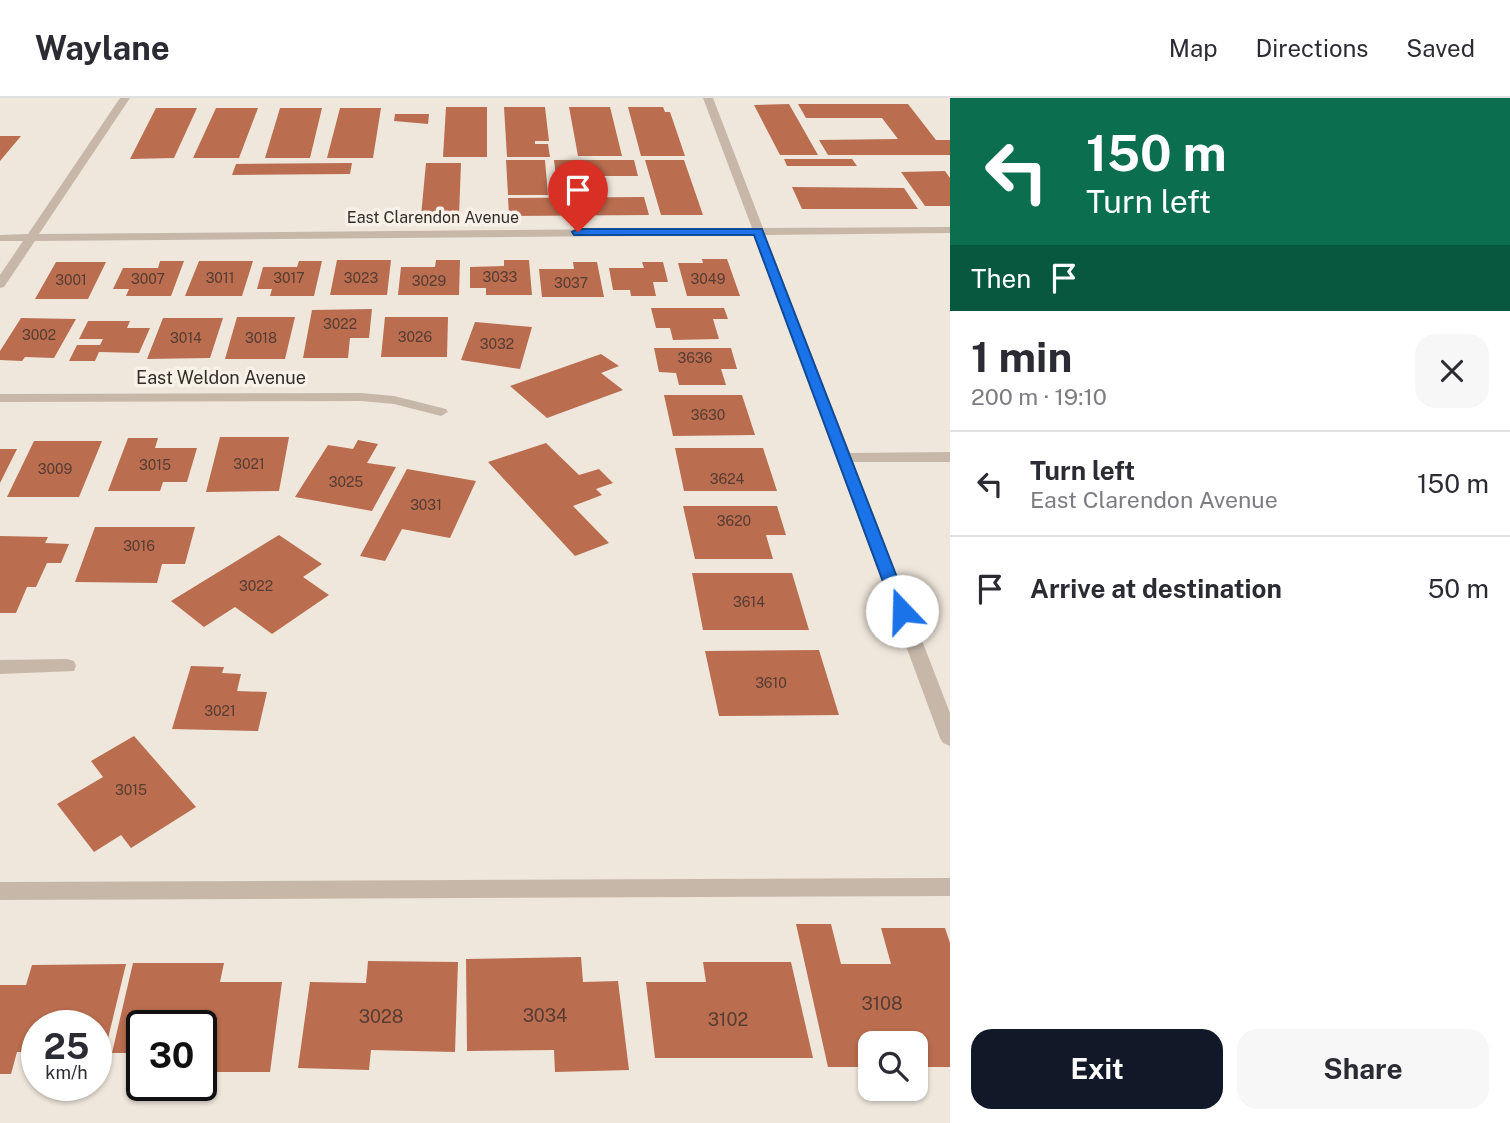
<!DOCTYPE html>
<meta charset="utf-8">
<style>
body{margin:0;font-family:"Public Sans",sans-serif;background:#f7f7f7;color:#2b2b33;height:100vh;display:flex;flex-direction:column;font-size:26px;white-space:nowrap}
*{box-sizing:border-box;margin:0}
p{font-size:23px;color:#7c7c81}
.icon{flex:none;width:38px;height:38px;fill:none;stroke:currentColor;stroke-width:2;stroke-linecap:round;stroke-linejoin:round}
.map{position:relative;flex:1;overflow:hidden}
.side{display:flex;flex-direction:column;background:#fff;width:560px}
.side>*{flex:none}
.guide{background:#0b6e4f;color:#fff;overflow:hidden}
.controls{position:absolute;left:858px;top:933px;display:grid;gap:14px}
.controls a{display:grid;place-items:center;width:70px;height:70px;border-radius:14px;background:#fff;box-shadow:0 2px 5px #0004;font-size:35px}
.speed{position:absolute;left:21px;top:912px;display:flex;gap:14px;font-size:35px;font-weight:700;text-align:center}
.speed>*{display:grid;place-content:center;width:91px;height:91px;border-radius:50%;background:#fff;box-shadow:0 2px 5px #0004;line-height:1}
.speed small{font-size:18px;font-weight:400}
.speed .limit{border:4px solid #111;border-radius:10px;background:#fff;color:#111}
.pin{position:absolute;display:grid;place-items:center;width:60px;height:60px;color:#fff;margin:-72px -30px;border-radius:50% 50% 50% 0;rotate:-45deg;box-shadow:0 0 7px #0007}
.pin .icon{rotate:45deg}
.me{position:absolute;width:77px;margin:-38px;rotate:339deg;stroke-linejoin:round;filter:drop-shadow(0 0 5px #0008)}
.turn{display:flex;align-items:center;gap:24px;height:147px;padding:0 21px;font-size:32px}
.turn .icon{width:91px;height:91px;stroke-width:2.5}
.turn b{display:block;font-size:49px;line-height:60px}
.then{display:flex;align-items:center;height:66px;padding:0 21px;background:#0003;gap:14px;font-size:26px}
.round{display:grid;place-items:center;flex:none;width:74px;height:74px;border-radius:21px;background:#f7f7f7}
.headline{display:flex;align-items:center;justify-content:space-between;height:119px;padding:0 21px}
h1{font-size:42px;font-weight:700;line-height:52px}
.button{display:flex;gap:14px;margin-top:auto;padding:14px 21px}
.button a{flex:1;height:80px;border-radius:21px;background:#111827;color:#fff;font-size:28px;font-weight:700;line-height:80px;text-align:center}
.button a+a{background:#f7f7f7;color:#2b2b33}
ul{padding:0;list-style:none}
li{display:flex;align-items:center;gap:21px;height:105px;padding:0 21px;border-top:2px solid #e1e1e2}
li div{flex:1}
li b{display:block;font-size:26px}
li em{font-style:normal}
header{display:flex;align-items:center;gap:42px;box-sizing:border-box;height:98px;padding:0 35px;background:#fff;border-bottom:2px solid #e1e1e2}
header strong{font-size:33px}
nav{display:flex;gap:38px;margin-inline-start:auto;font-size:24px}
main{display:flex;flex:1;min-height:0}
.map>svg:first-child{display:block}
.building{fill:#ba6d4f}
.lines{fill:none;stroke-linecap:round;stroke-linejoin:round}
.service{fill:#c6b7a9;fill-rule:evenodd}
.minor{fill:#c6b7a9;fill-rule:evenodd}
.route{fill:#1a73e8;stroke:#114b97;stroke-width:2}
.labels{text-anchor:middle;stroke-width:7;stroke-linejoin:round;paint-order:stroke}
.number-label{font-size:14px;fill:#563c32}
.far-street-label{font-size:16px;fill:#342c28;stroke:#f7f1e7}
.street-label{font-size:18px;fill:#342c28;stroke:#f7f1e7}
.near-number-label{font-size:18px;fill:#563c32}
</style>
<header>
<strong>Waylane</strong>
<nav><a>Map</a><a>Directions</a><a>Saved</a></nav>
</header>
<main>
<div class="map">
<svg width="950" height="1025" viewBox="0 0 950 1025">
<rect width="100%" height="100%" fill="#efe7dc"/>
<path class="building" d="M789 6 818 57H780L754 7Z
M798 6H908L936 42H950V57H828L819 42 898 41 882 20H806Z
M446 9H487V59H443Z
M504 9H545L549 43H535V46H548L550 59H507Z
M569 9H610L622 58H578Z
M628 9H663L665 14H670L685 58H641Z
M156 10H197L174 60 130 61Z
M216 10H258L239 60H193Z
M280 10H322L310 60H265Z
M340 10H381L373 60H327Z
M395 16H429L428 26 394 23Z
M0 38H21L0 63Z
M784 61H852L857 68H787Z
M506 62H545L548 97H508Z
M554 62H634L638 78H556Z
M645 62H684L703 117H661Z
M352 65 350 76 232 77 236 66Z
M426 65H461L459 118H421Z
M945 73 950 80V108H925L901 74Z
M792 89 904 90 918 111H802Z
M644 99 649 117 509 118 508 100Z
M702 161H727L740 198H687L678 165H703Z
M337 162H391L387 197H330Z
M436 162H460L459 197H398L401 169H435Z
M504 162H529L532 197H486V190H470V169L504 168Z
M160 163H184L171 198H126L129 191H113L123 170H158Z
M199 163H253L242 198H185Z
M299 163H322L314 198H270L272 191H257L263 169H297Z
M56 164H106L88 201H35Z
M573 164H597L604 199H542L539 171H574Z
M642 164H663L668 184H653L656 198H631L630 192H613L609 170H644Z
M651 210H724L728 221H713L719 241 673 242 670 230H656Z
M372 211 369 240H350L348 260H303L312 212Z
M237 219H295L285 261H225Z
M385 219H448L447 259H381Z
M21 220 76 221 54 260 25 259 22 263 0 262V253Z
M163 220H223L210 260 147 261Z
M88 223H130L127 230H150L139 255 99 254 95 263H69L77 247H100L103 241H79Z
M475 224 532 229 520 271 461 262Z
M654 250H731L737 271H721L726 287H679L676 275 659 274Z
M601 256 619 268 601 275 623 292 547 320 510 288Z
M664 297H742L755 337 673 338Z
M220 339H289L279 393 206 394Z
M128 340H158L155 350H197L187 384H163L160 393H108Z
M358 342 378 346 367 365 396 369 372 413 295 399 328 347 353 351Z
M34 343H102L79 399H7Z
M546 345 579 377 599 371 613 385 596 391 602 397 573 408 609 445 575 458 488 364Z
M675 350H763L777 393H684Z
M0 351H17L0 385Z
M407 371 476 383 450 440 402 431 385 463 360 458Z
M683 408H777L786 437H766L773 461H695Z
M95 429H195L185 466H162L157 485 75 484Z
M279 437 322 466 303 479 329 497 272 536 235 509 204 529 171 503Z
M0 438 48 439 45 445 69 446 61 465H47L36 489H27L16 515H0Z
M692 475H792L809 532H703Z
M819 552 839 617 719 618 705 553Z
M191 568 224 569 222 575 241 576 237 593 267 594 258 633 172 631Z
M134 638 196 709 131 750 121 737 94 754 57 706 103 679 91 663Z
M796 826H831L841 866H891L881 830H945L950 845V969H915V945H870V969H828Z
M581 859 583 884 618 883 629 972 555 974 554 952 467 953 466 861Z
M368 863 458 864 455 954 371 952 369 972 298 970 310 884 366 885Z
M703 864H791L813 960H655L646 884H706Z
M133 865H224L220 884H282L270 974H201V928H142V955H112Z
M126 866 105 953H96V928H37V954H17L11 976H0V887H26L32 867Z"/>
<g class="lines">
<path class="service" d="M950 780V798L0 802V784Z"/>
<path class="minor" d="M120 0H130L39 136 752 130 703 0H713L763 130 950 129V135L765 137 850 355 950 354V364H853L950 615V648L943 645 940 640 754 137 35 143 4 189 0 190V177L23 143H0V137L28 136Z
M361 295 394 298 446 311 448 314 441 318 394 306 361 303 0 304V296Z
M67 561 74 563 76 568 74 573 0 576V562Z"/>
</g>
<path class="route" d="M578 131H762L910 513 907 517H896L894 513 754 137H574L572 134Z"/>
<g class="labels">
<g class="number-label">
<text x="500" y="184">3033</text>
<text x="220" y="185">3011</text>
<text x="289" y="185">3017</text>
<text x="361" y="185">3023</text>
<text x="148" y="186">3007</text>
<text x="708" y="186">3049</text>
<text x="71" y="187">3001</text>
<text x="429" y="188">3029</text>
<text x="571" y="190">3037</text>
<text x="340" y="231">3022</text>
<text x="39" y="242">3002</text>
<text x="415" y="244">3026</text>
<text x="186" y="245">3014</text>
<text x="261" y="245">3018</text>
<text x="497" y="251">3032</text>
<text x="695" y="265">3636</text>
<text x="708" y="322">3630</text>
<text x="249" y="371">3021</text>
<text x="155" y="372">3015</text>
<text x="55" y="376">3009</text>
<text x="727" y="386">3624</text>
<text x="346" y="389">3025</text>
<text x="426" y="412">3031</text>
<text x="734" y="428">3620</text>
<text x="139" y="453">3016</text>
<text x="256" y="493">3022</text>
<text x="749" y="509">3614</text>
<text x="771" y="590">3610</text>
<text x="220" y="618">3021</text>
<text x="131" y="697">3015</text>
</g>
<g class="far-street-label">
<text x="433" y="125">East Clarendon Avenue</text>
</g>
<g class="street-label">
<text x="221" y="286">East Weldon Avenue</text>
</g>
<g class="near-number-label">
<text x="882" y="912">3108</text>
<text x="545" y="924">3034</text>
<text x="381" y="925">3028</text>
<text x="728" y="928">3102</text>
</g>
</g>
</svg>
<div class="controls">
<a><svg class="icon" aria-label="search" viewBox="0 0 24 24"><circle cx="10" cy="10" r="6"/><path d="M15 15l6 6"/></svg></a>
</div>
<div class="speed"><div>25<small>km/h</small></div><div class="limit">30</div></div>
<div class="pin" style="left:578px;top:134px;background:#d93025"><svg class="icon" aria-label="arrive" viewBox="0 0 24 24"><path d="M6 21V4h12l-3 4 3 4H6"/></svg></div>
<svg class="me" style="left:902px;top:513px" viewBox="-20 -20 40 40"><circle r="19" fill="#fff"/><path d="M0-13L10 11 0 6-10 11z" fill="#1a73e8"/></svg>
</div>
<section class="side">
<div class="guide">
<div class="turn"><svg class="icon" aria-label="left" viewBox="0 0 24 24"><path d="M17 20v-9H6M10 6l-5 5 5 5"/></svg><div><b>150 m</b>Turn left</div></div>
<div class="then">Then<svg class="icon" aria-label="arrive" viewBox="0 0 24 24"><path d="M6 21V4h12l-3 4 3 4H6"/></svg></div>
</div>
<div class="headline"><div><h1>1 min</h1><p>200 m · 19:10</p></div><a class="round"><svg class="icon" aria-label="close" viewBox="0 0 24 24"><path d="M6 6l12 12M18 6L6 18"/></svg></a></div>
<ul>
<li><svg class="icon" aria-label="left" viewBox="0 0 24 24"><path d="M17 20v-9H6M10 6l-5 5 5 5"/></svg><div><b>Turn left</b><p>East Clarendon Avenue</p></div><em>150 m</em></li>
<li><svg class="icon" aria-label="arrive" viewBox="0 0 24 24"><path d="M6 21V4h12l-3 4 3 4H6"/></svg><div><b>Arrive at destination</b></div><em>50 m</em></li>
</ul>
<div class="button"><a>Exit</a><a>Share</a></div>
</section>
</main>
